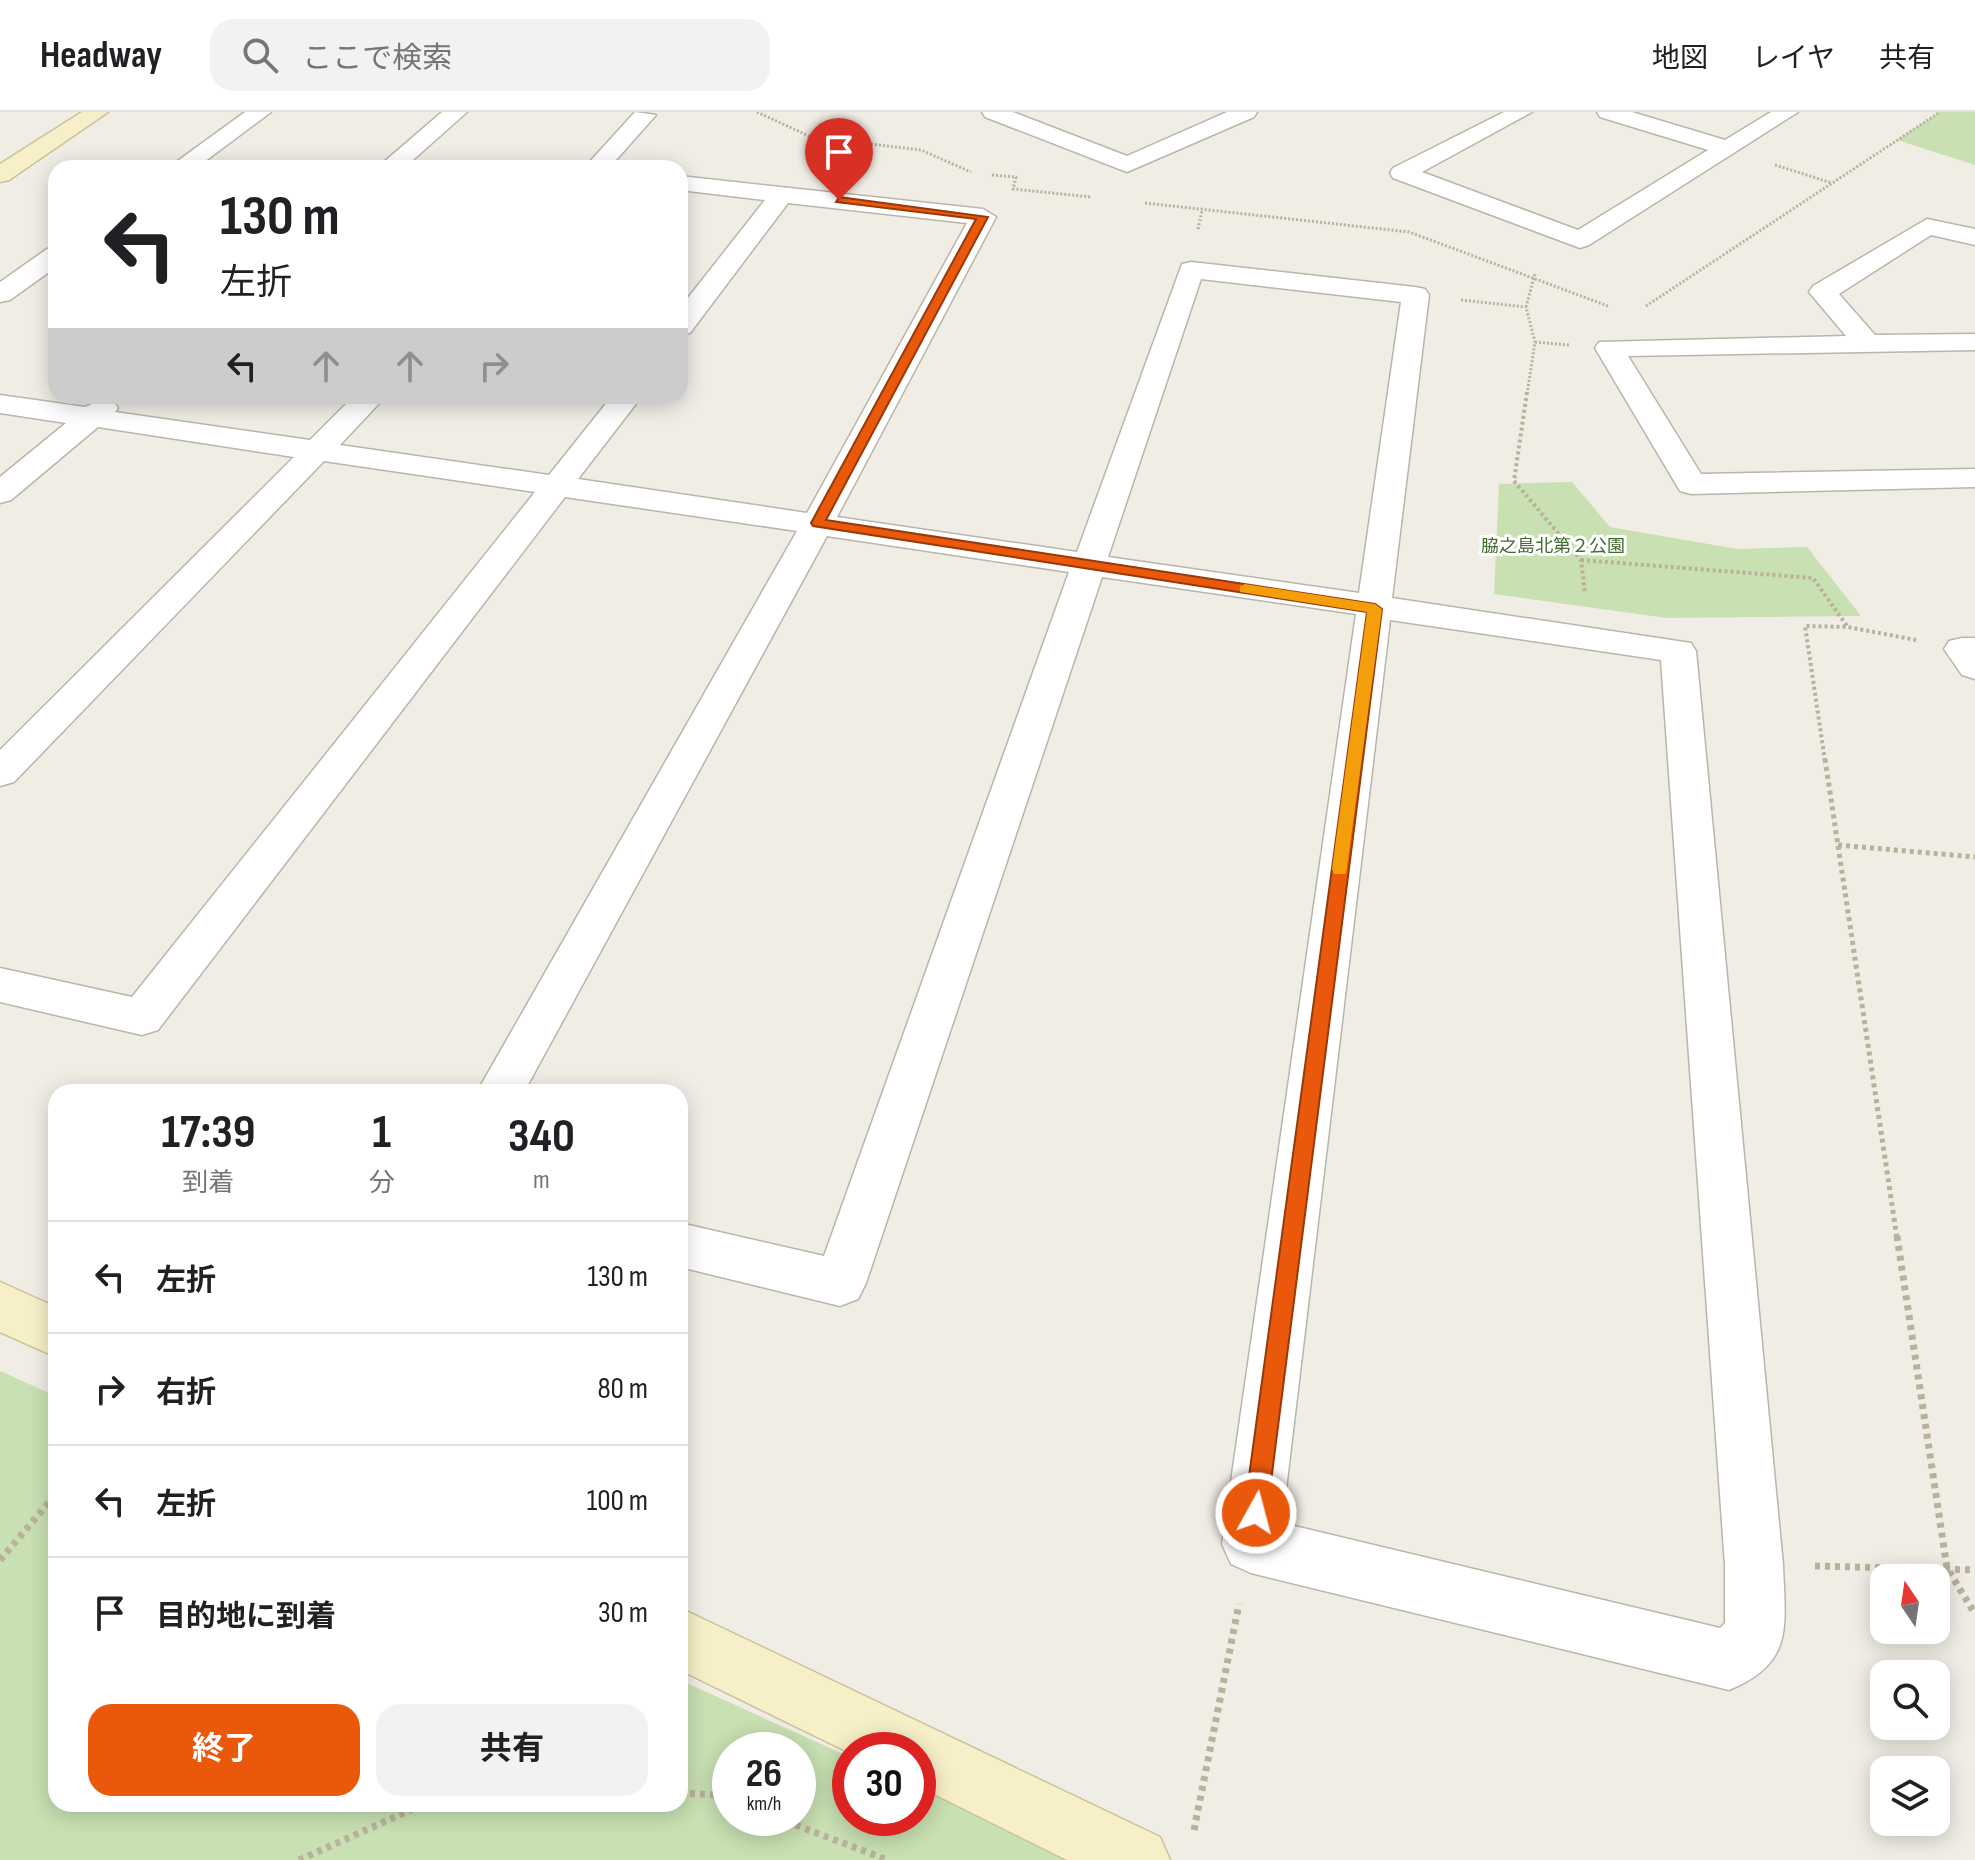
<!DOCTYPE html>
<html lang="ja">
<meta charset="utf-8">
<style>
body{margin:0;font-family:"Sofia Sans Condensed","Noto Sans JP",sans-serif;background:#f2f2f2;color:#202124;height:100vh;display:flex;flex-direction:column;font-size:30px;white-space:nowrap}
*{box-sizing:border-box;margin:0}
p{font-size:26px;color:#757577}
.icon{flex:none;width:44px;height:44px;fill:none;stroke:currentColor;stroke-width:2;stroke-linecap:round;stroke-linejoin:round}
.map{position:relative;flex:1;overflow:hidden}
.side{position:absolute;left:48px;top:972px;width:640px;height:728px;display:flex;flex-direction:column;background:#fff;border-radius:24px;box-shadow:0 4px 20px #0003}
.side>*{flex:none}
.hud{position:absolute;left:48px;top:48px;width:640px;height:244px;border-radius:24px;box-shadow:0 4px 20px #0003;background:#fff;color:#202124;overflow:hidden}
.needle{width:52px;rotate:347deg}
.tools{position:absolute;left:1870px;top:1452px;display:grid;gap:16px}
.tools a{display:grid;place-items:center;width:80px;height:80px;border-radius:16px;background:#fff;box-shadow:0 4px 20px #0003;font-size:40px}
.speed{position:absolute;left:712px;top:1620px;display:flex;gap:16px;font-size:40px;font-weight:700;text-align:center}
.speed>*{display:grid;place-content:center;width:104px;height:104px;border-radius:50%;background:#fff;box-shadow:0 4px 20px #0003;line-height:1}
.speed small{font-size:20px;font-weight:400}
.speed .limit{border:12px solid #d22;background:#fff;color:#111}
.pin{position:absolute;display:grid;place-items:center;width:68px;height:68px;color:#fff;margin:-82px -34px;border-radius:50% 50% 50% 0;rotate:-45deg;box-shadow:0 0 8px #0007}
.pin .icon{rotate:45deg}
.me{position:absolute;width:88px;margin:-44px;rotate:7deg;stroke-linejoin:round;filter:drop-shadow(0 0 6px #0008)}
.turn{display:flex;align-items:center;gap:28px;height:168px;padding:0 40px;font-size:36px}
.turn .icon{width:104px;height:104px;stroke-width:2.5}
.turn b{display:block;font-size:56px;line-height:68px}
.lanes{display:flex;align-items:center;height:76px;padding:0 40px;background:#0003;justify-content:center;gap:40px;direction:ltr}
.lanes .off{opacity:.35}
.eta{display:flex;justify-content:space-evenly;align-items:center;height:136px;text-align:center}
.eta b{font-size:48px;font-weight:700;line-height:56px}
.primary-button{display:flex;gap:16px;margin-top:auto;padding:16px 40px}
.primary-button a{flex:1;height:92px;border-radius:24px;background:#ea580c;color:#fff;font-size:32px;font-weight:700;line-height:92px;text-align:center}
.primary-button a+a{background:#f2f2f2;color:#202124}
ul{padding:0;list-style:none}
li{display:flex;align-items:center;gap:24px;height:112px;padding:0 40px;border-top:2px solid #e0e0e0}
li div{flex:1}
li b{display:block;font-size:30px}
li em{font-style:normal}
header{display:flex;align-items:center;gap:48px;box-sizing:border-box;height:112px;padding:0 40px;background:#fff;border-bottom:2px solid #e0e0e0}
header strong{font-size:38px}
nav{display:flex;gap:44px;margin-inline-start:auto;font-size:28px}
.search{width:560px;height:72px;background:#f2f2f2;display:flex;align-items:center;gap:20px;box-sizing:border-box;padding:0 28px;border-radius:24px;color:#757577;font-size:30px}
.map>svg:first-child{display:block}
.green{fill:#c8e0b2;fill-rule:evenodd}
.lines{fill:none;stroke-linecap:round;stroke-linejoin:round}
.street-casing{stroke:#bab5a9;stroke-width:3}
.secondary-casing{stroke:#cac299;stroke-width:3}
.path-far3{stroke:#bab19c;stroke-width:3;stroke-dasharray:2 2;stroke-linecap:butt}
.path-far2{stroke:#bab19c;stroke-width:4;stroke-dasharray:3 3;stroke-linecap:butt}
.path-far1{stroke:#bab19c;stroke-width:5;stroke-dasharray:4 4;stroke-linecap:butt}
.path{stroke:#bab19c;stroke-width:7;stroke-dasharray:5 5;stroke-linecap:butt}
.street{fill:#fff;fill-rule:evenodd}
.secondary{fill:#f7efc7;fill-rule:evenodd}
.route{fill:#ea580c;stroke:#983908;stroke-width:2}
.slow{fill:#f59e0b}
.labels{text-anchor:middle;stroke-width:6;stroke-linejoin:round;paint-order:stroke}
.far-park-label{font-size:18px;fill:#426c30;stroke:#fff}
</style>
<header>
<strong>Headway</strong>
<div class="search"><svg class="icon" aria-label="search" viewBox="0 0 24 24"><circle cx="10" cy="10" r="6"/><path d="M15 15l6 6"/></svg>ここで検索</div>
<nav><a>地図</a><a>レイヤ</a><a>共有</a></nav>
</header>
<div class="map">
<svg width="1975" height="1748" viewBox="0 0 1975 1748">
<rect width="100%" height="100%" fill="#f0ede5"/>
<path class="green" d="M1940 0H1975V53L1897 28Z
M1572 370 1610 415 1737 437 1807 435 1861 504 1667 506 1494 482 1499 372Z
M0 1259 56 1284V1692H680V1568L850 1645V1706H918V1676L1077 1748H0ZM730 1638H798V1706H730Z"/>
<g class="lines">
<defs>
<path id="street" d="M245 0H271L196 56H168Z
M442 0H467L404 56H377Z
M635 0 656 3 609 56H584Z
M982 0H1013L1127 44 1227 0H1257L1254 5 1127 60 985 5Z
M1504 0H1532L1422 60 1578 118 1708 38 1600 5 1597 0H1632L1725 28 1771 0H1798L1589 133 1580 136 1393 66 1390 61 1393 56Z
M680 64 983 97 996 105 837 405 1077 440 1182 152 1191 150 1415 175 1425 177 1429 183 1392 486 1691 531 1696 539 1783 1453C1785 1514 1795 1551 1729 1578L1251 1461 1231 1452 1222 1432 1356 502 1102 465 866 1171 858 1187 840 1194 680 1155V1111L824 1144 1069 460 827 424 524 980H477L797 419 565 385 158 918 142 923 0 890V856L132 885 535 380 324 349 14 670 0 674V638L294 345 98 315 11 388 0 391V365L66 311 0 301V283L85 295 103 287 114 290 118 296 115 300 310 328 354 284H386L340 333 549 363 612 284H642L578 367 807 401 967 111 788 91 690 221 680 223V196L765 88 680 78ZM1201 167 1401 190 1359 481 1108 445ZM1390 508 1661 548 1725 1453V1511L1720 1516 1282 1411Z
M1927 107 1975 117V133L1931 123 1839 182 1875 223 1975 222V238L1628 244 1701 362 1975 357V375L1691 382 1680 379 1595 236 1599 230 1846 224 1809 180 1813 174Z
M56 135V155L10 188 0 190V170L47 137Z
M1962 526H1975V567L1962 563 1944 537 1949 529Z"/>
<path id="secondary" d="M82 0H108L9 68 0 70V52Z
M0 1170 56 1195V1245L0 1220Z
M680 1496 1160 1725 1170 1748H1067L918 1674V1638H850V1641L680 1558Z"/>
</defs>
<use href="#street" class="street-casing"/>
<use href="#secondary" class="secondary-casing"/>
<path class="path-far3" d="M757 0 811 25 921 38 971 60
M1775 53 1832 71
M992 63 1016 65 1013 77 1091 85
M1145 91 1409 120 1608 194
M1198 117 1202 99
M1461 188 1526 195 1535 230 1527 282
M1646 194 1940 0
M1526 195 1535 162
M1535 230 1569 233"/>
<path class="path-far2" d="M1527 280 1514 369 1581 448 1585 481
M1581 448 1813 466 1847 514
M1825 649 1805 514 1848 515 1916 528"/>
<path class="path-far1" d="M1825 647 1897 1126
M1838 733 1975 745"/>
<path class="path" d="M1897 1124 1947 1456 1975 1502
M0 1448 56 1382
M1815 1454 1975 1458
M680 1681 717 1683 730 1688
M777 1706 888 1748
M1194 1718 1239 1492
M299 1748 424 1692"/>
<use href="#street" class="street"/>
<use href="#secondary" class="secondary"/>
</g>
<path class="route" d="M839 85 988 105 826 408 1375 492 1382 497 1267 1401 1264 1410 1256 1413 1247 1410 1244 1401 1367 500 813 414 811 411 976 107 836 90Z"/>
<path class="slow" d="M1245 472 1375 492 1382 497 1346 762H1334L1332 757 1367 500 1240 480V474Z"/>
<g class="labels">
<g class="far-park-label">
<text x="1553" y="440">脇之島北第２公園</text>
</g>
</g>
</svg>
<div class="tools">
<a><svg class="needle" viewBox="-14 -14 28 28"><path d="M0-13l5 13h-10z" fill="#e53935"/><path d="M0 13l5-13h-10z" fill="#757577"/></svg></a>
<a><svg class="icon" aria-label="search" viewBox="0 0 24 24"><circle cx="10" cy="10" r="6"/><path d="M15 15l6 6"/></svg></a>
<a><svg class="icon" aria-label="layers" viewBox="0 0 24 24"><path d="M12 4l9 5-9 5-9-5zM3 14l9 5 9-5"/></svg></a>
</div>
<div class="speed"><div>26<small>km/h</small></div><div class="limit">30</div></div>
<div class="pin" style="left:839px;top:88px;background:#d93025"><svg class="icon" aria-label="arrive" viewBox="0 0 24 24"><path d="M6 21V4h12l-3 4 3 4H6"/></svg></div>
<svg class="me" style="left:1256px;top:1401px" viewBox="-20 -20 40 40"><circle r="17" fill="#ea580c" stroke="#fff" stroke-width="3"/><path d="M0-11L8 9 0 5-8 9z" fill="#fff"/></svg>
<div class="hud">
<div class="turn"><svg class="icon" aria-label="left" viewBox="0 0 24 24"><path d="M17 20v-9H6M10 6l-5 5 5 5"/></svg><div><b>130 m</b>左折</div></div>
<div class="lanes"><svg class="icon" aria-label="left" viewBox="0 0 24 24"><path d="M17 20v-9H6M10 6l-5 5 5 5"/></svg><svg class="icon off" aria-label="ahead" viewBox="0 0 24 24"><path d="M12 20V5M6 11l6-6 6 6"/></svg><svg class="icon off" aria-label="ahead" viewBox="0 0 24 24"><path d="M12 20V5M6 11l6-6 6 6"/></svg><svg class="icon off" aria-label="right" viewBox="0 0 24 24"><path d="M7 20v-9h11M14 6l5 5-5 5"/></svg></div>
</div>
<section class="side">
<div class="eta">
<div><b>17:39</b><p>到着</p></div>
<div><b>1</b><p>分</p></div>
<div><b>340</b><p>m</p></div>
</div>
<ul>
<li><svg class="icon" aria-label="left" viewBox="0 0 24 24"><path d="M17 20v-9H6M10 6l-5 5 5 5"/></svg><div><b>左折</b></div><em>130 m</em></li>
<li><svg class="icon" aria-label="right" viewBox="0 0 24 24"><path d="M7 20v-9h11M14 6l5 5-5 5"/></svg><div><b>右折</b></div><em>80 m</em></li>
<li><svg class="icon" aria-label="left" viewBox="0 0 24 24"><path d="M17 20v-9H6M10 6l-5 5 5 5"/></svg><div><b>左折</b></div><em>100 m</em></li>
<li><svg class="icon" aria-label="arrive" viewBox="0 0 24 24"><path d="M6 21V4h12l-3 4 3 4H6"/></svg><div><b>目的地に到着</b></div><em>30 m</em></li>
</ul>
<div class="primary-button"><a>終了</a><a>共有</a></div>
</section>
</div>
